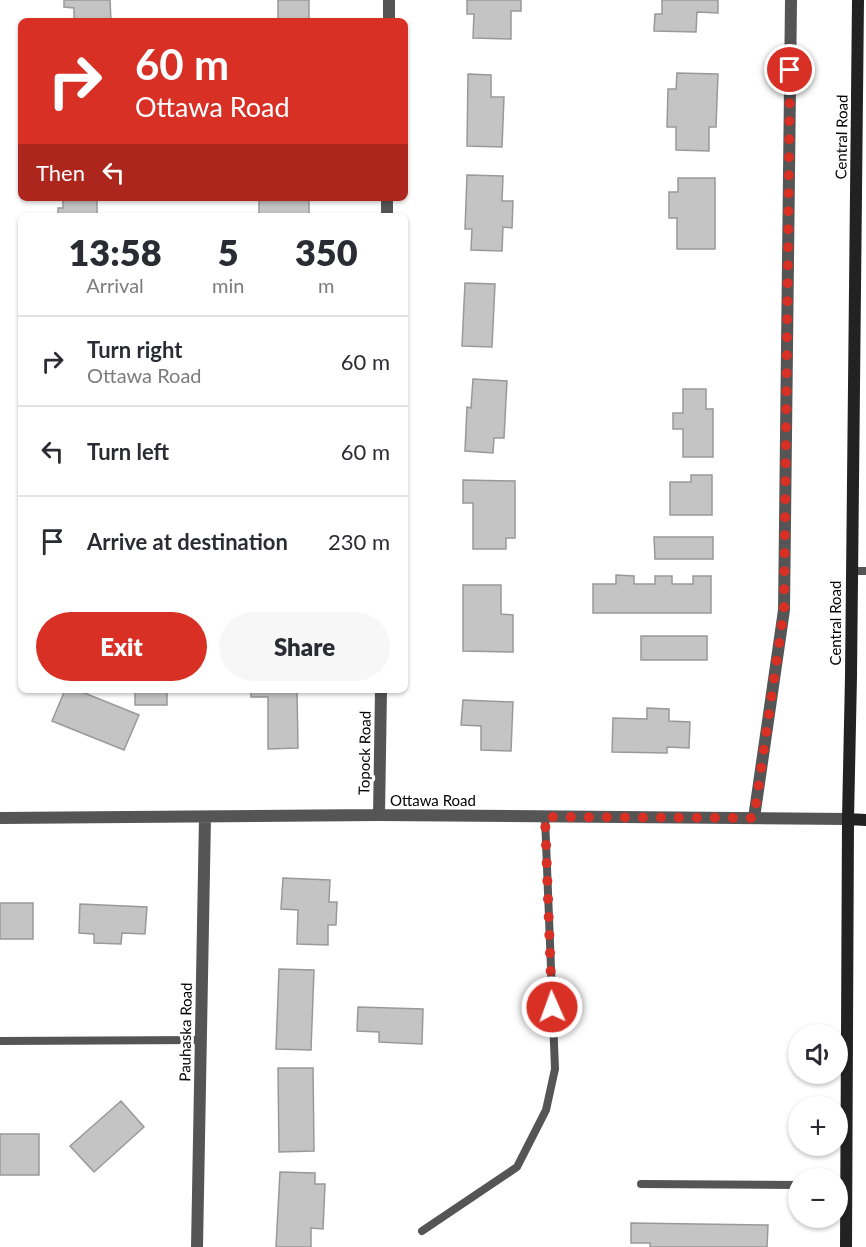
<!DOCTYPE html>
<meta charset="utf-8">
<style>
body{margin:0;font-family:Lato,sans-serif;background:#f7f7f7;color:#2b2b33;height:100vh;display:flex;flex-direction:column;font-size:22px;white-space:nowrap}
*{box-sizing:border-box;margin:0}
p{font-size:20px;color:#7c7c81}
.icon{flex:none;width:33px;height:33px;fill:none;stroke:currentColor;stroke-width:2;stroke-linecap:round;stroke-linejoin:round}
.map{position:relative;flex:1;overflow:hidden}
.side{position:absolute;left:18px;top:213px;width:390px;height:480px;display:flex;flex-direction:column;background:#fff;border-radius:9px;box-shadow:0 2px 4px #0004}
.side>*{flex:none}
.guide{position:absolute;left:18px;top:18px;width:390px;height:183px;border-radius:9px;box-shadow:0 2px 4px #0004;background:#d93025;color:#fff;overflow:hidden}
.buttons{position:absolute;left:788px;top:1024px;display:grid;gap:12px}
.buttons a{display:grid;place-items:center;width:60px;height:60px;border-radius:50%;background:#fff;box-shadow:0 2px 4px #0004;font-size:30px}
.pin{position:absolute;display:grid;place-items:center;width:51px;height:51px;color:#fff;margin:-26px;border:3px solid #fff;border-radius:50%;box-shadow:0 2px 6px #0007}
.me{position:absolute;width:66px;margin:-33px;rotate:358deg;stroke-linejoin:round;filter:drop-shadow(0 0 4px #0008)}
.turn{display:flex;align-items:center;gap:21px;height:126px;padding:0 18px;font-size:27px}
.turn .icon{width:78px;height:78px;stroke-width:2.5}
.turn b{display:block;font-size:42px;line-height:51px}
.then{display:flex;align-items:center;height:57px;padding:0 18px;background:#0003;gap:12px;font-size:22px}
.eta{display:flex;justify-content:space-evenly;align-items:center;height:102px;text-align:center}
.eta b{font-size:36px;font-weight:800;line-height:42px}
.primary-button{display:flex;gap:12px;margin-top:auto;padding:12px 18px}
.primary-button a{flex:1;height:69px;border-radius:36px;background:#d93025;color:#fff;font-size:24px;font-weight:800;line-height:69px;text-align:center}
.primary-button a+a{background:#f7f7f7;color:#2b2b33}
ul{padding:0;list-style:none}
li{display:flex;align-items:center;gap:18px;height:90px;padding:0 18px;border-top:2px solid #e1e1e2}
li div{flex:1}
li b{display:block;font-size:22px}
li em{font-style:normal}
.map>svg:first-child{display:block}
.building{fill:#c4c4c4;stroke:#999;stroke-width:1.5}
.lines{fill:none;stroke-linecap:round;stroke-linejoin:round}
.lane{stroke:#555;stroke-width:8}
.street{stroke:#555;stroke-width:12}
.secondary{stroke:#222;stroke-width:12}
.route{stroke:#d93025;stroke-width:10;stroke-dasharray:0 18}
.labels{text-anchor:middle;stroke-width:6;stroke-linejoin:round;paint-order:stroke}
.street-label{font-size:15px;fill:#000;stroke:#fff}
</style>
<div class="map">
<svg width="866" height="1247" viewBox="0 0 866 1247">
<rect width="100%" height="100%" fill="#fff"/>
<path class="building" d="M64 0H110L111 21H74V8L64 7Z
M278 0H309V21H278Z
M467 0H521V11H511V39L473 38 474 14H467Z
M662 0H718V13L697 12 696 32 654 31 655 14H662Z
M677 73 718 74 716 127H709V151L676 150V127H667L668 89H676Z
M468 74 491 75V97H504L502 147 467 146Z
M467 175 503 176 502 201H513L512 228 503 227 502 251 471 250 472 229H465Z
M678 178H715V249H677V218H669V192H678Z
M63 198H97V216H58V208H63Z
M259 198H309V216H259Z
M465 283 495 284 492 347 462 346Z
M473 379 507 381 504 438H494L493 453 465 451 467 407 471 408Z
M683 389H706V409H713V457H683V429H673V413H683Z
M691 475H712V515H670V482H691Z
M463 480 515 481V538H506V549H473V503H463Z
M654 537H713V559H655Z
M616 575 634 576V584H655V576H672V584H693V576H711V613H593V584H616Z
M463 585H501V614L513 615V652L463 651Z
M641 636H707V660H641Z
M65 690H77L139 715 124 750 52 721Z
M135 690H167V705H135Z
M251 690H297L298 748 268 749V697H251Z
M463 700 513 702 511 751 481 750V726L461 725Z
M647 708 669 709V721L690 722 689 748 667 747V753L612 752 613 718 647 719Z
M283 878 330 880 329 902H337L336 925H328V945L297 944 298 910 281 909Z
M0 903H33V939H0Z
M80 904 147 907 145 934 122 933 121 944 94 943V934L79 933Z
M279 969 314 970 311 1050 276 1049Z
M358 1007 423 1009 422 1044 379 1042V1032L357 1031Z
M278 1068H313L314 1151 279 1152Z
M121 1101 144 1127 94 1172 70 1146Z
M0 1134H39V1175H0Z
M280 1172 315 1173V1184H325L323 1229 311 1228V1247H276Z
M631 1223 768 1225 767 1247H650V1243H631Z"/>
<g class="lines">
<path class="lane" d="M851 571H866
M0 1041 201 1040
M641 1184 798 1185
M422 1231 517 1167 546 1110 555 1069 545 817"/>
<path class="street" d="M389 21V0
M387 216V198
M379 815 381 690
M0 818 379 815 848 819
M754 818 784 610 791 0
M197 1247 205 817"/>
<path class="secondary" d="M848 819 866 820
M846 1247 848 819 851 676 858 0"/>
</g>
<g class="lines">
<path class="route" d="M552 1007 545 817 754 818 784 610 790 70"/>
</g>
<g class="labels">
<g class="street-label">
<text transform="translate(842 137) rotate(-89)" y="5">Central Road</text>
<text transform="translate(836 623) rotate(-90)" y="5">Central Road</text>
<text transform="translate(365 753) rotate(-89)" y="5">Topock Road</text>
<text x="433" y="806">Ottawa Road</text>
<text transform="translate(186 1032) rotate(-89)" y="5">Pauhaska Road</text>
</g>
</g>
</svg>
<div class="buttons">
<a><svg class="icon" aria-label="sound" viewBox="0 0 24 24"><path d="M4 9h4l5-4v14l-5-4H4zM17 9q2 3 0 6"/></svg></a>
<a>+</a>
<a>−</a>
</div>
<div class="pin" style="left:790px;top:70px;background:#d93025"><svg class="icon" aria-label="arrive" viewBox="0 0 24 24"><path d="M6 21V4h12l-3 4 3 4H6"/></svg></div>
<svg class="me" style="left:552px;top:1007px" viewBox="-20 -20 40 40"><circle r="17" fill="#d93025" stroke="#fff" stroke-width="3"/><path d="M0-11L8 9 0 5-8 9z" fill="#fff"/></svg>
<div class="guide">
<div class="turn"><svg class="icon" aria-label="right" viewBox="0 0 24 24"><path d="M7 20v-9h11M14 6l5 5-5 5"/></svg><div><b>60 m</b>Ottawa Road</div></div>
<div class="then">Then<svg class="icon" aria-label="left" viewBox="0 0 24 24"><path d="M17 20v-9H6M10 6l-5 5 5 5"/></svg></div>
</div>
<section class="side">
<div class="eta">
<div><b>13:58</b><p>Arrival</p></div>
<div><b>5</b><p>min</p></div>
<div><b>350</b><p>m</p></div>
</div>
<ul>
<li><svg class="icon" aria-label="right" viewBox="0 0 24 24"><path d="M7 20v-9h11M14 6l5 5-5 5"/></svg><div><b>Turn right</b><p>Ottawa Road</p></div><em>60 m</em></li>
<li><svg class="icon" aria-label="left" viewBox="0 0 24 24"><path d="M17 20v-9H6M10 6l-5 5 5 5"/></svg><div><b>Turn left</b></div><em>60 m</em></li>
<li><svg class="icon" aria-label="arrive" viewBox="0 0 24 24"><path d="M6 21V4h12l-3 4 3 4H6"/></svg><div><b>Arrive at destination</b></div><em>230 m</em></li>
</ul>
<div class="primary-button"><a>Exit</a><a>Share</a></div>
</section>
</div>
